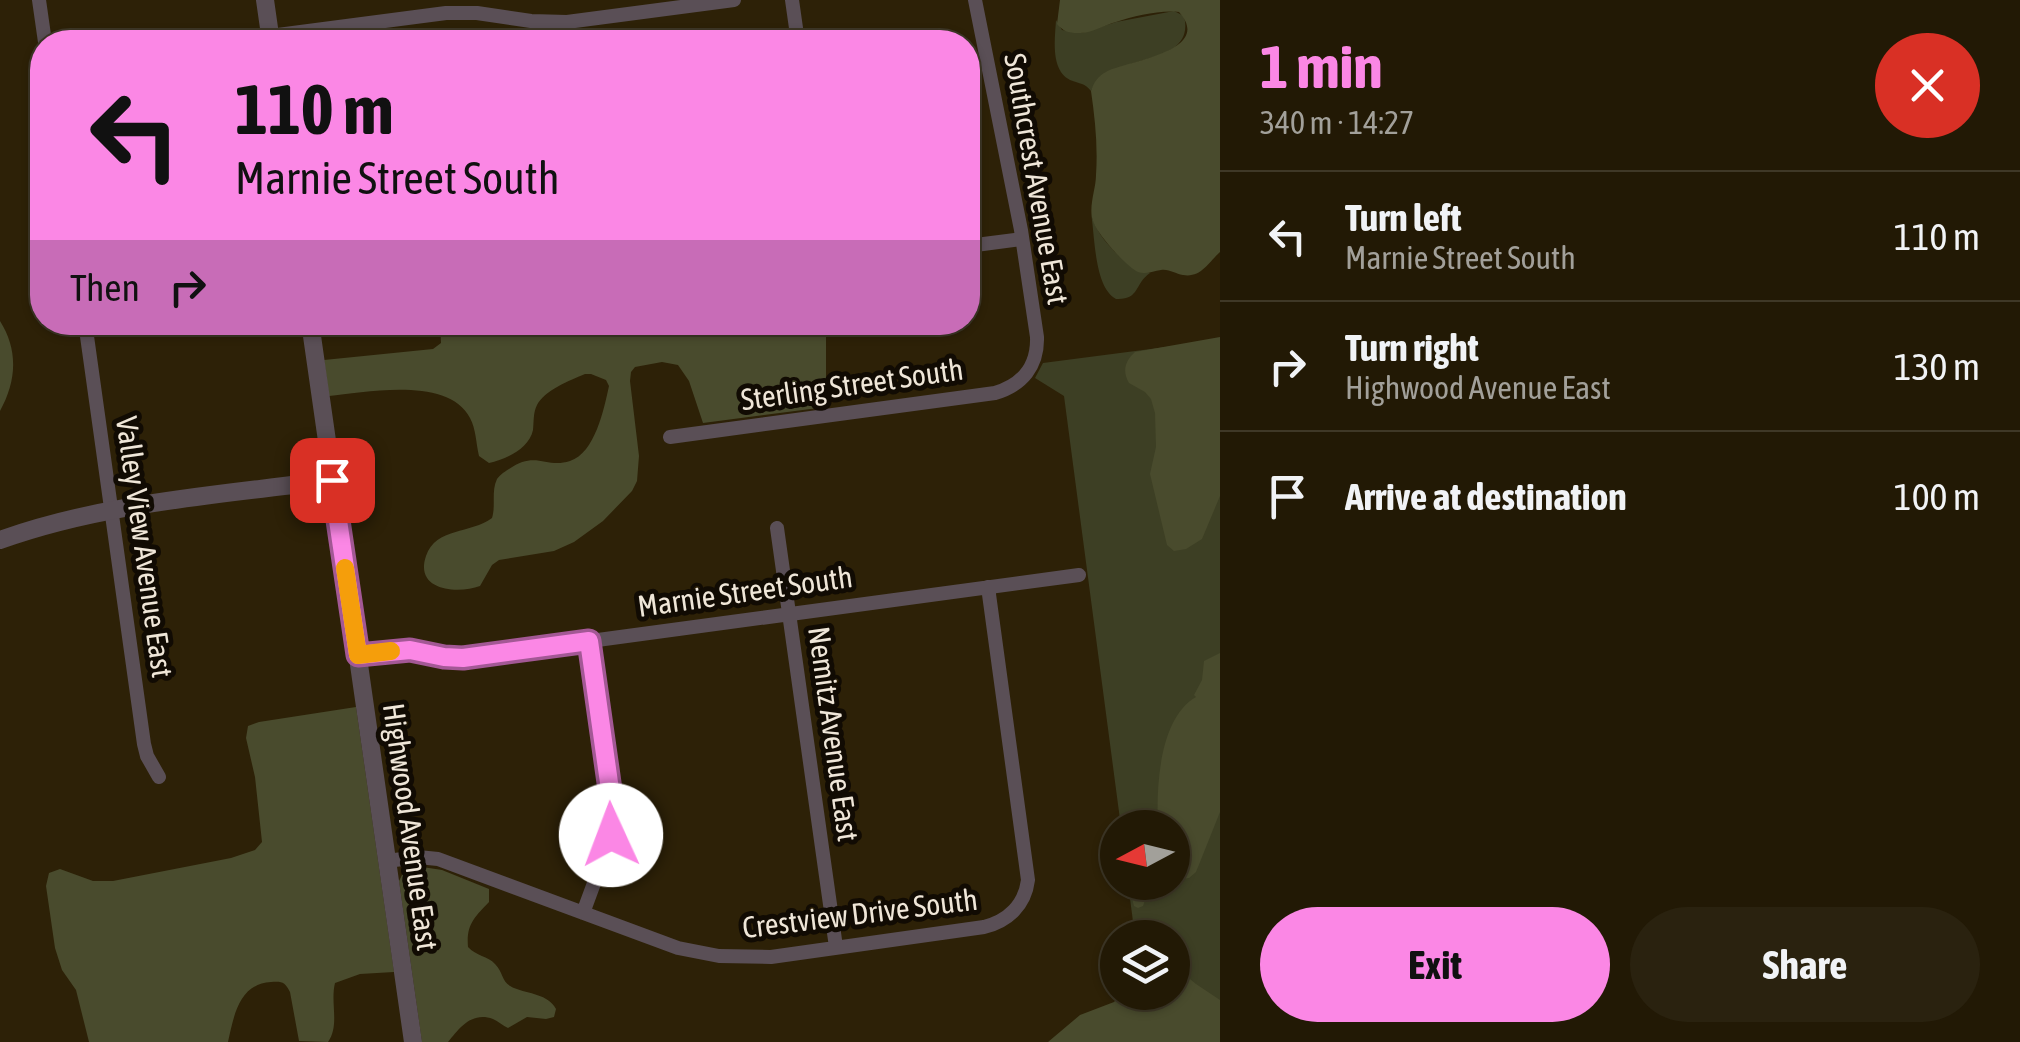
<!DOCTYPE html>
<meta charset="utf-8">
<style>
body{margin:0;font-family:"Asap Condensed",sans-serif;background:#2a220f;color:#f1f3f6;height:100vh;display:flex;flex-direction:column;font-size:38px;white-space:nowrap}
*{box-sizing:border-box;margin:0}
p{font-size:32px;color:#a2a09a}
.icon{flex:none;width:55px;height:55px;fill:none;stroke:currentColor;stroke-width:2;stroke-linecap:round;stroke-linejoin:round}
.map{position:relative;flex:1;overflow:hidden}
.details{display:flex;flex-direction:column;background:#221905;width:800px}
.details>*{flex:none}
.banner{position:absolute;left:30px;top:30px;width:950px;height:305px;border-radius:40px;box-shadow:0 2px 8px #0004,0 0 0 2px #3f3827;background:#fb87e5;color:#111;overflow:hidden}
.needle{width:65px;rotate:263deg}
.controls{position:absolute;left:1100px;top:810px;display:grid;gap:20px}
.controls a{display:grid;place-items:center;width:90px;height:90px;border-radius:50%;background:#221905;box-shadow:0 2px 8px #0004,0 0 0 2px #3f3827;font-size:50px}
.pin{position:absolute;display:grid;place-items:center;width:85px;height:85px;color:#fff;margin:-42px;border-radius:20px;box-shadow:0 5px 15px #0006}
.me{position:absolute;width:110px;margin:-55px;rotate:358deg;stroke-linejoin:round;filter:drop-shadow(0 0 8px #0008)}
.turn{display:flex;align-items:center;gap:35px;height:210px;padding:0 40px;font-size:45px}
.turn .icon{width:130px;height:130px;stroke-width:2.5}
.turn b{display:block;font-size:70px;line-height:85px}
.then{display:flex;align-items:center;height:95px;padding:0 40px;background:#0003;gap:20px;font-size:38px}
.round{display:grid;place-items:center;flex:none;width:105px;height:105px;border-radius:52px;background:#2a220f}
.head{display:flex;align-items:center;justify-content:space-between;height:170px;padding:0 40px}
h1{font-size:60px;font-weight:700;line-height:75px;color:#fb87e5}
.action{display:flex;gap:20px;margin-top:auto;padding:20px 40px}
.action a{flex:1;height:115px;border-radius:60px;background:#fb87e5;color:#111;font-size:40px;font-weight:700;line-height:115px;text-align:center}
.action a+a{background:#2a220f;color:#f1f3f6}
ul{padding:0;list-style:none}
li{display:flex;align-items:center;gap:30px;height:130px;padding:0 40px;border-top:2px solid #3f3827}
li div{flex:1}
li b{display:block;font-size:38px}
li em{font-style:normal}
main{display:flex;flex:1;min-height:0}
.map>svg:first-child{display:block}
.green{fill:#3d3f24}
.forest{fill:#494b2d}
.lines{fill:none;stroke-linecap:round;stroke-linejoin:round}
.minor{stroke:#5a4f56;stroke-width:14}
.tertiary{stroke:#5a4f56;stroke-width:18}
.route-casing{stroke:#a35895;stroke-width:25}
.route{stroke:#fb87e5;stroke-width:18}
.slow{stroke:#f59e0b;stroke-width:18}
.labels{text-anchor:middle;stroke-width:10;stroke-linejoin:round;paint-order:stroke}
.street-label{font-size:30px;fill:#efe6d8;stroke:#110b03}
</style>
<main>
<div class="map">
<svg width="1220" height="1042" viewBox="0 0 1220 1042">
<rect width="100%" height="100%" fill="#2d2107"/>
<path class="green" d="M1174 11 1184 16C1197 69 1110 51 1091 91 1085 83 1080 84 1070 80 1050 70 1055 38 1056 20L1062 30 1082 33 1116 22Z
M1091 213C1095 237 1127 268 1150 273 1134 284 1140 300 1116 299 1094 287 1095 236 1091 213Z
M1220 340V1042L1172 992V938L1135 937 1128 883 1172 882V828L1121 827 1064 396 1035 378 1043 363Z"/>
<path class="forest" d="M1060 0H1220V252C1208 263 1201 278 1183 275 1175 274 1170 269 1161 270 1153 271 1147 275 1138 272 1127 267 1096 233 1093 221 1088 207 1096 189 1096 175 1098 146 1095 119 1091 91 1094 82 1098 76 1106 72 1125 61 1215 52 1179 12 1159 10 1135 16 1116 22 1104 25 1091 34 1078 33 1068 33 1063 31 1057 24Z
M0 321C19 351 16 382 0 411Z
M440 323H820L826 333V407L703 423 689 381 678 365 662 362 635 367 631 372 630 381 639 456 637 481 632 491 603 521 574 542 554 551 499 560 492 565 480 586C458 594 414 591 426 556 436 527 471 534 492 518 496 506 491 491 497 479 501 474 504 472 509 469 536 450 546 469 570 461 595 453 604 409 609 386L606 380 591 374H585C570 380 544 391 537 405 533 413 534 421 533 430 529 449 506 459 489 463L479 456C476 443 476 429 470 418 449 376 366 392 329 396L324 360 433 349 441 343Z
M1220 337V496L1202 539 1186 549 1174 551 1167 545 1150 474 1156 447 1155 413 1151 399 1145 392 1129 383C1122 371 1125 361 1135 352Z
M1220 653V812L1196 872 1189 878 1173 880 1172 828 1158 827C1156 788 1159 718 1196 697L1194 695 1202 680 1204 661Z
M356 707 394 972 360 974 335 983C330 1003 340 1025 328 1042L299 1041 290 992C285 982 282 981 271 982 239 984 234 1015 228 1042H89L76 990 62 970 55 948 46 886 49 873 60 869 93 881H113L231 858 255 850 262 842 255 777 246 738 248 726 259 722Z
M416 866 442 870 489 889V902C475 917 466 924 468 947 476 956 488 956 495 964 504 973 501 983 514 988 529 994 548 994 556 1009L554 1017 546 1019 527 1017 508 1028C503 1026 498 1021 493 1019 471 1011 459 1029 448 1042H422L399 881 405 869Z
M1128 883H1151L1143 906 1138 908 1134 906Z
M1173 965 1196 984 1220 1000V1042H1048L1080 1015 1114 1002 1122 993 1172 992Z"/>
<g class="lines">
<path class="minor" d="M39 0 45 42
M792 0 798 42
M270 36 446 13H477L531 21 567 22 734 0
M968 246 1022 239
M85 322 144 744 147 756 159 777
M670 437 995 393C1022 385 1038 366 1037 337L1021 230 975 0
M777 528 836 947
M358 655 405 650 444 657H472L1079 575
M387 861 418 857 438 859 678 948 719 956 771 957 984 927C1008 921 1025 905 1028 880L988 587
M583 913 607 848 613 822 589 641"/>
<path class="tertiary" d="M265 0 271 42
M310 322 413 1042
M0 540C106 502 221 495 332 480"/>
</g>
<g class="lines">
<defs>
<path id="route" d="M332 480 358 655 410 650 444 657 463 658 589 641 613 811 611 835"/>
</defs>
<use href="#route" class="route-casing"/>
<use href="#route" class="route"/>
<path class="slow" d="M345 568 358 655 391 651"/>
</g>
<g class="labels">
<g class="street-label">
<text transform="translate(1036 179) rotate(80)" y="10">Southcrest Avenue East</text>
<text transform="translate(852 385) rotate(-8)" y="10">Sterling Street South</text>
<text transform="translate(144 547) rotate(82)" y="10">Valley View Avenue East</text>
<text transform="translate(745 592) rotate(-8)" y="10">Marnie Street South</text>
<text transform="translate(833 734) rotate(82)" y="10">Nemitz Avenue East</text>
<text transform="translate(410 827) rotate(82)" y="10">Highwood Avenue East</text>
<text transform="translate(860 914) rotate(-7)" y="10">Crestview Drive South</text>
</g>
</g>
</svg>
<div class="controls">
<a><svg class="needle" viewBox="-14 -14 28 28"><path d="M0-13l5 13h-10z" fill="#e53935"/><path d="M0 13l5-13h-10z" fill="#a2a09a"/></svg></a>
<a><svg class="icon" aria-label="layers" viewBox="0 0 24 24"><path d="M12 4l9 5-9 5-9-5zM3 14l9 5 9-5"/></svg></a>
</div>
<div class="pin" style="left:332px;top:480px;background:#d93025"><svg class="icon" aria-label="arrive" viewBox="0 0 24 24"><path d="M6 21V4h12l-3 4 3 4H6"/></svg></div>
<svg class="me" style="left:611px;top:835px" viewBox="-20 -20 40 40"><circle r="19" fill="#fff"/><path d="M0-13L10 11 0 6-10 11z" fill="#fb87e5"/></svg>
<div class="banner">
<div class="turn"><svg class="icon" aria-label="left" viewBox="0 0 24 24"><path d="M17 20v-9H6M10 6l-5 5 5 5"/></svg><div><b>110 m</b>Marnie Street South</div></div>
<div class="then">Then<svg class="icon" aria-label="right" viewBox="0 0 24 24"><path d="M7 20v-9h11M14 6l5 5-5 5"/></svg></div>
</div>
</div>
<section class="details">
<div class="head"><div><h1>1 min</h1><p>340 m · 14:27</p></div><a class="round" style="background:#d93025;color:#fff"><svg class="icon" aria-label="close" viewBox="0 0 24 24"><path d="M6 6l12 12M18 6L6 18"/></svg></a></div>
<ul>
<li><svg class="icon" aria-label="left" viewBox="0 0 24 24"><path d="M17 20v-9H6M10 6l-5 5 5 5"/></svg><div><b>Turn left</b><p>Marnie Street South</p></div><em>110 m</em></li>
<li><svg class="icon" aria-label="right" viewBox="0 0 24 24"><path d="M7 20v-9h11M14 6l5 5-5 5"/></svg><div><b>Turn right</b><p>Highwood Avenue East</p></div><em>130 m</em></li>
<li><svg class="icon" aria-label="arrive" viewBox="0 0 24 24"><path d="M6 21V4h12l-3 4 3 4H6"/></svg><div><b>Arrive at destination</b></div><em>100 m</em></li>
</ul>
<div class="action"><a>Exit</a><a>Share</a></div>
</section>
</main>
